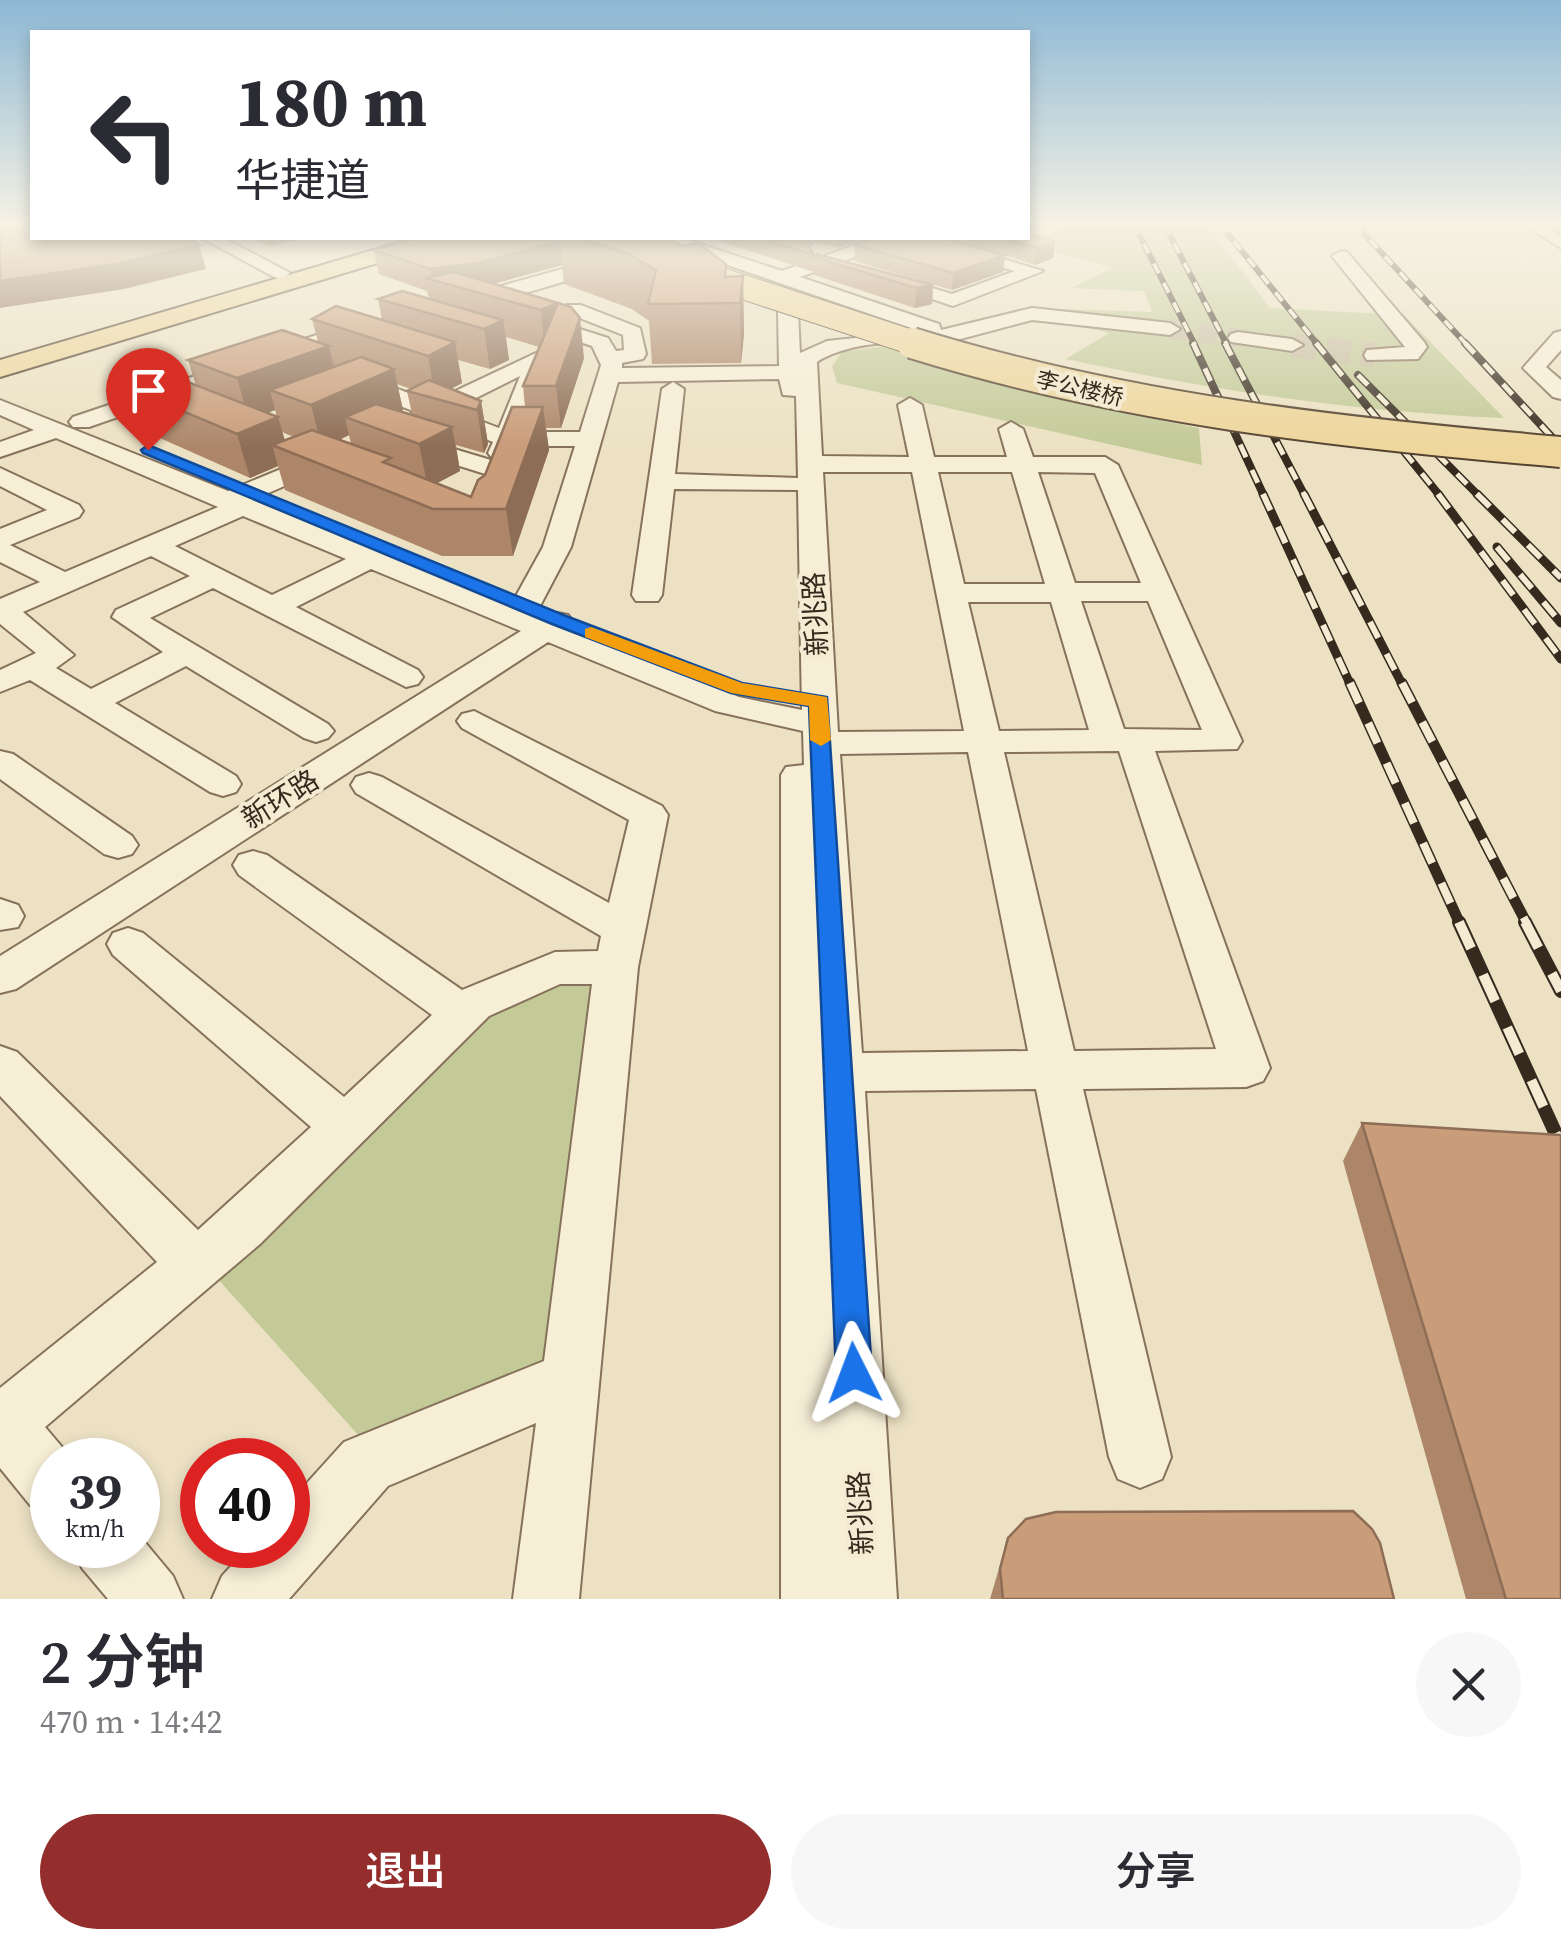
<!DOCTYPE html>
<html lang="zh">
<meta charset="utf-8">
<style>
body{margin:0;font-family:"Source Serif 4","Noto Sans SC",serif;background:#f7f7f7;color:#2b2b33;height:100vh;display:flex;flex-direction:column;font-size:38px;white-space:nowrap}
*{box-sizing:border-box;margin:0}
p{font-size:32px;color:#7c7c81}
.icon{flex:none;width:55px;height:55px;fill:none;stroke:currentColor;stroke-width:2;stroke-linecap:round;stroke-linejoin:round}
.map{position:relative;height:1599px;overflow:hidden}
.drawer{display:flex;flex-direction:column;background:#fff;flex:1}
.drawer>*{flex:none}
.top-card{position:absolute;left:30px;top:30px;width:1000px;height:210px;border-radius:0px;box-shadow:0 5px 15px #0003;background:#fff;color:#2b2b33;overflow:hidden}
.speed{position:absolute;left:30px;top:1438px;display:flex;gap:20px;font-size:50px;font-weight:700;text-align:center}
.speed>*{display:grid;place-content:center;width:130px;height:130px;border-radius:50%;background:#fff;box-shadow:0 5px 15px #0003;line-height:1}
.speed small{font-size:25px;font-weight:400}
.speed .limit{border:15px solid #d22;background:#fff;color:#111}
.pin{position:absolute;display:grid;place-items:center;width:85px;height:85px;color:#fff;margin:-102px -42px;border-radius:50% 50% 50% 0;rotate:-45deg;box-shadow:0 0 10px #0007}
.pin .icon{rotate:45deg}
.me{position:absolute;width:110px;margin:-55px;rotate:357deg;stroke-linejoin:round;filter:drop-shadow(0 0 8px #0008)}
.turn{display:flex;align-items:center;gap:35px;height:210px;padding:0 40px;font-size:45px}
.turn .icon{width:130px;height:130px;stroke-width:2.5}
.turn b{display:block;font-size:70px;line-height:85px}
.round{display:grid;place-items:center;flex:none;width:105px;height:105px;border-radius:52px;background:#f7f7f7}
.overview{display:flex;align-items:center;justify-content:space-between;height:170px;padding:0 40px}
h1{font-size:60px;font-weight:600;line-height:75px}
.action{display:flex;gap:20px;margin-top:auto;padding:20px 40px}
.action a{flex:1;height:115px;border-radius:60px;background:#932e2d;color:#fff;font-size:40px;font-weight:600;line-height:115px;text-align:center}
.action a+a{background:#f7f7f7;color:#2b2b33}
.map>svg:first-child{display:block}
.green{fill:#c3ca98}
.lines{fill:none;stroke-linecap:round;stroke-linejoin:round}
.minor-tunnel-far1{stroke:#c8bca2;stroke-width:19;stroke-dasharray:19 10;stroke-linecap:butt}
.minor-tunnel{stroke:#c8bca2;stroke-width:24;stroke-dasharray:24 11;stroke-linecap:butt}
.minor-casing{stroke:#86725b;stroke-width:4}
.major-casing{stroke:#54412f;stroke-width:4}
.minor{fill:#f7eed6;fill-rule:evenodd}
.major{fill:#eed69c;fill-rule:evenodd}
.rail-far4-casing{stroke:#362a1e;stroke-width:6}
.rail-far3-casing{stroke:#362a1e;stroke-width:8}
.rail-far2-casing{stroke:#362a1e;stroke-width:9}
.rail-far1-casing{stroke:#362a1e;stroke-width:11}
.rail-casing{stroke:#362a1e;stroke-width:14}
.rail-far4{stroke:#f4ebd2;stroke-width:4;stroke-dasharray:11;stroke-linecap:butt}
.rail-far3{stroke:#f4ebd2;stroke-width:5;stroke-dasharray:14;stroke-linecap:butt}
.rail-far2{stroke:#f4ebd2;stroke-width:6;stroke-dasharray:18;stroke-linecap:butt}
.rail-far1{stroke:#f4ebd2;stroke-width:8;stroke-dasharray:22;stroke-linecap:butt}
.rail{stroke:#f4ebd2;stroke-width:10;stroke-dasharray:29;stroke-linecap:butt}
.major-bridge-far1-casing{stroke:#54412f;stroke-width:26;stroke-linecap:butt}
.major-bridge-casing{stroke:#54412f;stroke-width:34;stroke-linecap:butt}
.major-bridge-far1{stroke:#eed69c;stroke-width:24}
.major-bridge{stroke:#eed69c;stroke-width:30}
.wall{fill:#ad8669;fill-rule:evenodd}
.shaded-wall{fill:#8d6d55}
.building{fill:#c99c7a;stroke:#8d6d55;stroke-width:2.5}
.route{fill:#1a73e8;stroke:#114b97;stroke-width:2.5}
.slow{fill:#f59e0b}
.labels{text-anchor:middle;stroke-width:8;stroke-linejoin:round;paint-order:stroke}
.far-street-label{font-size:22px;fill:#362a1e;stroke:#f4ebd2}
.street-label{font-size:28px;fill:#362a1e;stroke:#f4ebd2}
</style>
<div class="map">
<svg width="1561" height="1599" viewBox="0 0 1561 1599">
<rect width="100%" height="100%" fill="#ece1c3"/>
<path class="green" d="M1064 224H1206L1270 308 1404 315 1504 418C1356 412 1210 390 1066 359L1109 333 1054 320 1057 309 1152 312 1144 291 1071 288 1112 268 1027 244 1065 228Z
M886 346 1071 402 1199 428 1202 465 837 383 832 366 842 352Z
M561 982 622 985 570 1362 369 1447 216 1277 477 1023Z"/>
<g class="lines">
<path class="minor-tunnel-far1" d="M1170 329 1238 338"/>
<path class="minor-tunnel" d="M1292 345 1375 355"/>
<defs>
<path id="minor" d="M1522 224H1542L1561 236V248Z
M202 238H224L290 273 281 279 274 277Z
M658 238H682L782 271 875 238H898L896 242 800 277 939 324 941 330 1032 308 1170 323 1180 329 1170 335 1032 320 953 341 891 345C875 340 832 351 817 362L822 456 909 457 898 405 910 398 922 405 934 457H1007L999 429 1011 422 1023 429 1033 457H1105L1118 465 1242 741 1237 749 1155 751 1270 1068 1263 1081 1246 1087 1083 1089 1171 1457 1162 1479 1140 1488 1118 1479 1109 1457 1036 1089 865 1091 897 1599H781V775L786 767 804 765 803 731 715 711 548 642 16 989 0 993V956L521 631 371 569 296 607 418 670 423 677 418 684 406 687 213 588 150 618 328 724 334 731 328 738 316 742 304 738 186 666 115 703 236 776 241 784 236 792 223 796 210 792 30 680 0 692V670L36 653 0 624V599L40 582 0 562V529L47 510 0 486V468L79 505 83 511 79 517 10 545 65 572 218 507 56 438 0 457V442L34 430 0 415V400L228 491 317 454H335L339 459 335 464 252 500 511 605 543 547 575 446H516L510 458H492L488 453 493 442 434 419 414 421 410 416 413 411 343 384 340 379 343 374H359L432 402 538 352 549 358 521 432H580L601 365 592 346 528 325V317H542L608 338 616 351 624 350 623 335 567 313V305H581L640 328 646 354 643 359 622 363V368L779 366 778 312 788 306 798 312 800 353 827 341 920 331 660 242ZM520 376 499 428 452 410ZM779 379 783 395 796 396 798 478 675 474 684 389 673 382 662 389 632 595 636 601H658L662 595 674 489 798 490 802 710 739 697 568 628 573 622 568 615 557 613 543 618 532 613 540 606 571 547 618 382ZM823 472H912L964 731 838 732ZM938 472H1012L1045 584H964ZM1038 472 1095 473 1141 583H1075ZM243 516 346 559 272 595 175 546ZM151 556 190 576 116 610 112 617 163 652 91 689 56 668 74 655 23 612ZM1081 601H1148L1202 730 1124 729ZM968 602H1051L1089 730 999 731ZM1119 751 1216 1049 1074 1051 1004 752ZM968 752 1028 1051 862 1053 840 754Z
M908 238H934L1043 271 953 306 876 280 885 274 952 294 1015 271 910 242Z
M1341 251 1347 252 1424 342 1427 347 1418 359 1367 360 1364 355 1367 350 1405 347 1332 256Z
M613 255 619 256V264C590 272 473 316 453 299L456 295 483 291Z
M367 318 374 320V328L89 427H73L69 422 73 417Z
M1561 331V350L1546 367 1561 380V399L1553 397 1523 368 1554 333Z
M1238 332 1292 339 1303 345 1292 351 1231 342 1228 338 1231 334Z
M411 436 504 464 508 469 495 477 402 448 399 443Z
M474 711 662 806 668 815 638 967 579 1599H513L536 1423 388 1486 289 1599H212L222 1576 250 1545H288V1504L344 1442 544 1361 592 984H560L489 1016 260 1244 45 1427 73 1460H52V1514L30 1505 0 1468V1388L157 1262 0 1096V1046L17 1052 198 1230 311 1127 113 955 107 944 113 933 128 928 143 933 344 1097 432 1015 239 875 233 865 239 855 253 851 267 855 462 990 555 952 598 951 601 936 356 793 351 785 356 777 369 773 382 777 609 903 629 820 462 728 457 721 462 714Z
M0 751 13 754 132 836 138 845 132 854 118 858 104 854 0 779Z
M0 899 18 905 24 916 18 927 0 930Z
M138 1534 173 1576 183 1599H108L82 1568 73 1545H138Z"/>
<path id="major" d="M414 238H447L444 243 0 377V360Z"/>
</defs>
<use href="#minor" class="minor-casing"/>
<use href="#major" class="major-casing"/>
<use href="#minor" class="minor"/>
<use href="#major" class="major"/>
<defs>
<path id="rail-far4" d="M1134 224 1195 345
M1164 224 1227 345
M1220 224 1318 345
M1355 224 1467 345"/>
<path id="rail-far3" d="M1193 343 1264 496
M1225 343 1305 496
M1316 343 1440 496
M1465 343 1561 447
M1358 375 1479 496"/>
<path id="rail-far2" d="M1263 494 1351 686
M1304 494 1403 686
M1438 494 1561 659
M1477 494 1561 578
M1497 547 1561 623"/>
<path id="rail-far1" d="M1350 683 1460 924
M1402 683 1527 924"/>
<path id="rail" d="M1459 922 1561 1145
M1525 922 1561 991"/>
</defs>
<use href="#rail-far4" class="rail-far4-casing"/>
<use href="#rail-far3" class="rail-far3-casing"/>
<use href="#rail-far2" class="rail-far2-casing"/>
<use href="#rail-far1" class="rail-far1-casing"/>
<use href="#rail" class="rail-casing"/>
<use href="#rail-far4" class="rail-far4"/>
<use href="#rail-far3" class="rail-far3"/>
<use href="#rail-far2" class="rail-far2"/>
<use href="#rail-far1" class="rail-far1"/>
<use href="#rail" class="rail"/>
<defs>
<path id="major-bridge-far1" d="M682 267 920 345"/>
<path id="major-bridge" d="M912 343C1124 409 1340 433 1561 452"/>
</defs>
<use href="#major-bridge-far1" class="major-bridge-far1-casing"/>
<use href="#major-bridge" class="major-bridge-casing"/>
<use href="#major-bridge-far1" class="major-bridge-far1"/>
<use href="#major-bridge" class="major-bridge"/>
</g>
<path class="wall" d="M246 238H304L272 246Z
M418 238H673L674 241 682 246 726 264V277L743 276 744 334 741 363 652 364 649 321 632 309 564 284 562 265 493 284 558 303 584 358 561 428H546L549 450 513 556H442L285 490 278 466 250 478 126 423 111 381 196 386 188 360 318 342 312 319 382 320 378 299H429L427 291 379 274 374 250ZM506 337 539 347 523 386 525 407 471 497 437 483 460 471 456 445 484 453 488 444 481 401 451 389 462 383 458 360 490 369 509 360ZM397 384 411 389 407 391 412 414 401 411 403 410ZM275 410 277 417 267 413ZM282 432 289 435 294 437 285 441ZM349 435 351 444 339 440Z
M710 238H796L814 255V272Z
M799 238H866L837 248Z
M945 238H1028L1055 241 1053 258 1035 265 1004 255 1003 272 952 290 854 261 855 245 985 250Z
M816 254 933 285 932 304 915 308 814 275V257Z
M1362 1123 1561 1599H1466L1343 1161Z
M1008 1538 1394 1599H990Z"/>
<path class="shaded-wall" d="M1028 224H1049V225L1028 234Z
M270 238H304L272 246Z
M837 238H866L837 248Z
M560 241 562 265 482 287 432 280 430 269Z
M1055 241 1053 258 1035 265 1037 248Z
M199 245 206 269 124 289 0 308V281Z
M1005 255 1003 272 952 290 953 273Z
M743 276 744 334 741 363 740 303Z
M933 285 932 304 915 308 916 288Z
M558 303 545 349 541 310Z
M580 318 584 358 561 428 556 386Z
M503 320 509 360 490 369 484 329Z
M455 342 462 383 435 397 428 356Z
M329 346 338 386 270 390 275 410 249 420 237 378Z
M394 369 403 410 369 426 345 417 349 435 322 448 311 405Z
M481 401 488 444 484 453 477 410Z
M543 407 549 450 513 556 506 509Z
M278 417 288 451 272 445 278 466 250 478 237 434Z
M452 427 460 471 428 488 419 444Z"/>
<path class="building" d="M0 224H32V238H190L199 245 116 264 0 281Z
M1028 234 1055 241 1037 248 1001 238H1028Z
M418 238H559L560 241 479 263 430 269 374 250Z
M580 238H671L670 239 682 246 698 243 726 264 725 277 743 276 740 303 648 304 656 270 628 254Z
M760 238H796L812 243 809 247 814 255Z
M872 238H940L1005 255 953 273 855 245Z
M816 254 933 285 916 288 814 257 821 255Z
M454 272 558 303 541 310 425 278Z
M402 291 503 320 484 329 378 299Z
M558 303 571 307 580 318 556 386H523Z
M336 306 455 342 428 356 312 319Z
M282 330 329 346 237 378 188 360Z
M361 357 394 369 311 405 270 390Z
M149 367 278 417 237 434 111 381Z
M429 380 481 401 477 410 407 391Z
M376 404 452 427 419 444 345 417Z
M512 407H543L506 509H433L272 445 312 430 391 458 383 462 471 497 478 480 485 475Z
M1362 1123 1561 1135V1599H1506Z
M1353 1511 1372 1529 1380 1543 1394 1599H1003L1000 1569 1008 1538 1026 1519 1056 1512Z"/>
<linearGradient id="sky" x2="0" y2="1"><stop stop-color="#8db8d5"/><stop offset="0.5" stop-color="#f6f2e4"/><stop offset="1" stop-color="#f6f2e4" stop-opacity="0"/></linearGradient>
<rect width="1561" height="448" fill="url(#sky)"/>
<path class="route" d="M148 445 566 616 742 683 827 697 872 1373 866 1386 854 1391 842 1386 836 1373 809 706 731 693 552 624 143 453 141 450Z"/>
<path class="slow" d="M591 627 742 683 827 697 831 740 821 746 810 740 809 706 731 693 585 637V629Z"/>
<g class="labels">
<g class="far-street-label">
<text transform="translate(1080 388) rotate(13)" y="8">李公楼桥</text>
</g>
<g class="street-label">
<text transform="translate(815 614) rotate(-93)" y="10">新兆路</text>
<text transform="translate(280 799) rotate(-32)" y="10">新环路</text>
<text transform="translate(860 1513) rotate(-93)" y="10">新兆路</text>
</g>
</g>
</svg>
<div class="speed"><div>39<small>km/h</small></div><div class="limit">40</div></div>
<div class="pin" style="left:148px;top:450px;background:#d93025"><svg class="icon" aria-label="arrive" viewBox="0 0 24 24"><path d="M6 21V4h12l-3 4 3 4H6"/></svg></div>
<svg class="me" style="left:854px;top:1373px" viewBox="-20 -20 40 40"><path d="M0-17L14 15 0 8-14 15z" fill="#1a73e8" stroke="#fff" stroke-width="4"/></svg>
<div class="top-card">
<div class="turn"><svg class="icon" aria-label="left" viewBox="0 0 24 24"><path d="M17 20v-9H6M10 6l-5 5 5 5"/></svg><div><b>180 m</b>华捷道</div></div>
</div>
</div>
<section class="drawer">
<div class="overview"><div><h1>2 分钟</h1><p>470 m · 14:42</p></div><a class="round"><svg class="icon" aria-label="close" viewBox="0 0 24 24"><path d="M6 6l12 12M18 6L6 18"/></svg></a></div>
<div class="action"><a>退出</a><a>分享</a></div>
</section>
